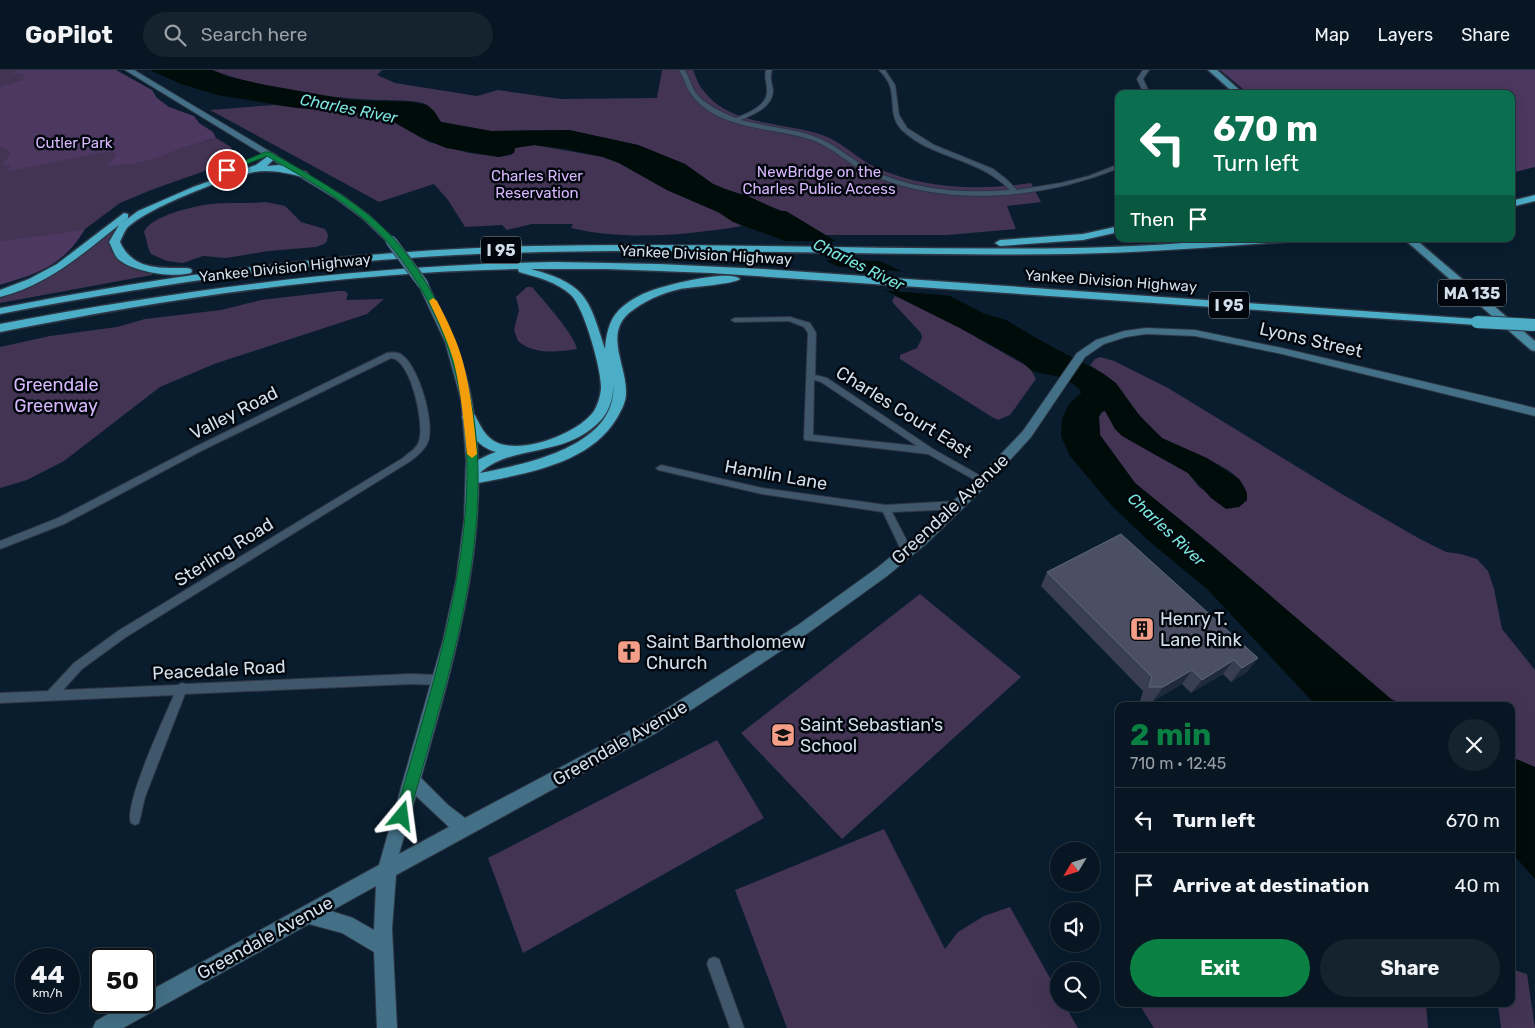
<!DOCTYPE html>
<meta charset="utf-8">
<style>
body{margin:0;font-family:Rubik,sans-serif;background:#15232f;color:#f1f3f6;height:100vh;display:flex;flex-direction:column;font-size:19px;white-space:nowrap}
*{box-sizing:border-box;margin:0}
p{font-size:16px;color:#989fa5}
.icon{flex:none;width:28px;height:28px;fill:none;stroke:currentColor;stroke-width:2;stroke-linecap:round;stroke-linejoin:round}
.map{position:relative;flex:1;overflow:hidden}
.sheet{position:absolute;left:1115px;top:632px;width:400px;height:305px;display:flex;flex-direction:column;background:#071622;border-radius:10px;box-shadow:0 5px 20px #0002,0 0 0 1px #283540}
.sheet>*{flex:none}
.top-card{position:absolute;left:1115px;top:20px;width:400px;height:152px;border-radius:10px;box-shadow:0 5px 20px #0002,0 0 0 1px #283540;background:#0b6e4f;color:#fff;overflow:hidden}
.needle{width:32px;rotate:232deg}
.fabs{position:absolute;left:1050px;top:772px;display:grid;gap:10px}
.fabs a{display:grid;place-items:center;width:50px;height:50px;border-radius:50%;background:#071622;box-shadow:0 5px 20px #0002,0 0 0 1px #283540;font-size:25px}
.speed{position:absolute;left:15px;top:878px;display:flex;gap:10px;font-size:25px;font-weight:700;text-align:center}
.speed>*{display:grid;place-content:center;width:65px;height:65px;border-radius:50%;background:#071622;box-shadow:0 5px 20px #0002,0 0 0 1px #283540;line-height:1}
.speed small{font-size:12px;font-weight:400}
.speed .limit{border:2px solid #111;border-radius:8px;background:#fff;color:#111}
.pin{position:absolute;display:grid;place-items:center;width:42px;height:42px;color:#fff;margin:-21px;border:2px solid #fff;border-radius:50%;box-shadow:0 1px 5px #0007}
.me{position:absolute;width:55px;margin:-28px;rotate:16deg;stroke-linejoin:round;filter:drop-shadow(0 0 4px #0008)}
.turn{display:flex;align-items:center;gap:18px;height:105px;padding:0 15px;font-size:22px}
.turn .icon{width:65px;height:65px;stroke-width:2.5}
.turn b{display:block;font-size:35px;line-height:42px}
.then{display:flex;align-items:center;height:48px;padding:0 15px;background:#0003;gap:10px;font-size:19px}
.round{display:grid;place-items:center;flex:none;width:52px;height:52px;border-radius:26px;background:#15232f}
.summary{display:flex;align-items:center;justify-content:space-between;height:85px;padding:0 15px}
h1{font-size:30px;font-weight:700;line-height:38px;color:#0b8043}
.action{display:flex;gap:10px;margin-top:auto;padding:10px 15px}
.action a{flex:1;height:58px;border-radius:30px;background:#0b8043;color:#fff;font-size:20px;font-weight:700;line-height:58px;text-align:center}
.action a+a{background:#15232f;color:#f1f3f6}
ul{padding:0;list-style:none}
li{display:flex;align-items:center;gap:15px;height:65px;padding:0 15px;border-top:1px solid #283540}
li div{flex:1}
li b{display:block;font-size:19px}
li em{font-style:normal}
header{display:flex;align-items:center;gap:30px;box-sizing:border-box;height:70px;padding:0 25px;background:#071622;border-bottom:1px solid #283540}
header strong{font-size:24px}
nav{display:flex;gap:28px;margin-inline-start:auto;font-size:18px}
.search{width:350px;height:45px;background:#15232f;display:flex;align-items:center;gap:12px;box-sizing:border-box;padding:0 18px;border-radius:28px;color:#989fa5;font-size:19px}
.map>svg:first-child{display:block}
.green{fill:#433454}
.forest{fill:#4c3860}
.water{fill:#000c0a}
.pier{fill:#091d2e}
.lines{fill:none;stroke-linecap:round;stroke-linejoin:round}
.street-casing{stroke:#2e3645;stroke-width:2}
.secondary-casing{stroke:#2e3645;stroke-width:2}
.primary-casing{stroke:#2e3645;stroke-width:3}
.highway-casing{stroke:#2e3645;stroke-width:3}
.street{fill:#40566a;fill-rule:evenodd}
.secondary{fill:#437086;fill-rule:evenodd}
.primary{fill:#478aa1;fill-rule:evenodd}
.highway{fill:#4badc6;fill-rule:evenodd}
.secondary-bridge-casing{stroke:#2e3645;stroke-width:12;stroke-linecap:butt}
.highway-bridge-casing{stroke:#2e3645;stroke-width:14;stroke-linecap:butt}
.secondary-bridge{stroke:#437086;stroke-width:11}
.highway-bridge{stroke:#4badc6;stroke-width:12}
.wall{fill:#393e54}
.shaded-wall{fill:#1f2a3e}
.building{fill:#4a4f64;stroke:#5f6679}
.route{fill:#0b8043;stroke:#07532c}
.slow{fill:#f59e0b}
.labels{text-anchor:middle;stroke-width:5;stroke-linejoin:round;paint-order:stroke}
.far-park-label{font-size:15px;fill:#d8b7fd;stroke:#02070e}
.far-street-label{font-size:15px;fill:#d2deea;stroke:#02070e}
.far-water-label{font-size:16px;font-style:italic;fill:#7be7dd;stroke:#02070e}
.shield{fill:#02070e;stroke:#949ea8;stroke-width:1}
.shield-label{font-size:16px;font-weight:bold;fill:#d2deea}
.street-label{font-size:18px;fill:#d2deea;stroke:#02070e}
.park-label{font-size:18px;fill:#d8b7fd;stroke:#02070e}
.poi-label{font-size:18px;fill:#d2deea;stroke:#02070e;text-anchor:start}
</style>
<header>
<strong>GoPilot</strong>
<div class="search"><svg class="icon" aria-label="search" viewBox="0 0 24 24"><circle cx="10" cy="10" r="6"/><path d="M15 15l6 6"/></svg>Search here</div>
<nav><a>Map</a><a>Layers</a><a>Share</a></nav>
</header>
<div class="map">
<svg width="1535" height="958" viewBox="0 0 1535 958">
<rect width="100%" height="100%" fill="#091d2e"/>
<path class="green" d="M0 0H93L206 71 216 68 231 77 233 86 216 97 151 120 120 133 85 159 0 201Z
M212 0H382L377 5 395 13 477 26 498 20 561 29 657 28 662 0H693C696 7 698 14 703 20 729 56 784 52 822 65 843 72 857 89 877 98 924 119 981 121 1031 113L1041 132 1007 136 1016 159 947 165H824L785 142 725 119 713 114 685 94 638 75 569 60 491 61 441 52C436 47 433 39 427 35 418 29 389 31 377 30 324 28 262 19 212 0Z
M274 35 326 41H350L391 50 429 72 469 83 499 87 511 85 514 82 515 78 534 75 603 87 619 93 667 120 718 142 742 156C687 165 626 171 571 158L573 154H532L507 160 502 155 465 157 448 130 434 114 379 132 210 40Z
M266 132 285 136 301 152 325 159 328 165 327 171 324 174 316 177 269 181 226 188 203 186 183 193 167 191 151 184C147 177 147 169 144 162 150 146 194 136 211 134 229 132 248 134 266 132Z
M118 157 112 166 110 178C118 195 136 199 153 203L152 205 0 233V227L55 204 76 190Z
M527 217H532C543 230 574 264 577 279 557 282 534 285 518 271L514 260 519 240 516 227Z
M338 221H345L348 224 346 230 384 229 367 244 214 294 160 317 64 391 27 410 0 418V277L50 266 117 257 145 249 221 240 261 230Z
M895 226 960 258 1030 298 1036 309 1010 345 998 350 992 347 900 289V285L917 278 922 268 921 263 894 234 892 231Z
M1100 287 1114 291 1168 318 1340 423 1420 469 1446 482 1461 484 1477 489 1488 501 1494 519 1502 559 1535 600V697L1511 687V636H1405L1391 629 1210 474 1135 413 1100 365 1099 347 1104 340 1109 346 1115 359 1138 375 1188 403 1200 418 1239 437 1247 430C1250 396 1184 384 1162 368 1134 346 1123 315 1090 295L1095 289Z
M920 524 1021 607 842 769 741 663Z
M717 670 764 748 523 883 488 788Z
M884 759 945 879 958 862 984 846 1010 837 1059 924V934H1064L1078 958H787L735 820Z
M1511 899 1527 904 1535 958H1501L1498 934H1511Z
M1139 934H1426L1428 958H1154Z"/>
<path class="forest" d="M20 0H116L152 20 157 28 169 37 194 46 199 53 213 62 216 68 187 76 157 88 131 94 106 96 117 85 114 82 93 84 5 102 9 100 10 96 3 94 10 84 6 78 0 77V17L23 10 24 4 11 3Z
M1220 0H1535V97L1511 103V24H1249Z
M85 159C64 195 39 203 0 215V171L64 163Z"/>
<path class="water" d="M150 0H212L229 7 266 15 350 30 412 32 427 35 434 41 441 52 491 61 569 60 638 75 685 94 713 114 725 119 750 127 780 141H786L834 170 901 201 983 243 1006 250 1045 273 1104 304 1116 313 1139 345 1162 368 1207 388 1239 409 1247 423V430L1239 437 1226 439 1211 428 1188 403 1122 366 1115 359 1105 341 1101 342 1099 347 1100 365 1135 413 1210 474 1391 629 1405 636H1319L1312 631 1207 519 1150 472 1113 437 1070 386 1061 366 1062 349 1069 334 1081 323 1080 320 1073 314 1060 307 1032 301 1022 292 960 258 791 173 733 152 718 142 667 120 619 93 603 87 566 79 534 75 515 78 514 83 499 87 446 78 420 67 390 50 350 41 297 38 217 25 181 14Z
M1511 687 1535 697V809L1511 782Z"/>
<path class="pier" d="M779 171H842L884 191 818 190Z
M830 196 908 202 955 226 878 220Z"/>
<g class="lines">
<defs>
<path id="street" d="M679 0H685C689 7 691 15 695 22 705 35 721 42 736 48 748 43 768 36 767 20 767 12 764 8 766 0H772C769 8 772 13 773 20 773 37 754 44 741 50 766 57 792 58 816 67 835 74 850 89 868 98 910 120 964 124 1010 120 978 87 932 89 902 60 889 47 895 32 890 16 888 10 884 5 879 0H885L895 15 899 45 907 58 934 75 993 99 1006 109 1017 120 1061 113 1089 106 1119 94V98C1042 129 949 138 871 105 849 95 832 76 809 69 771 57 717 60 691 24 686 17 684 8 679 0Z
M1143 0H1149L1143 9 1150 24H1144L1137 9Z
M790 247 810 253 816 263 815 305 827 308 933 379 986 409 988 411 986 413H980L928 384 805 370 804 368 808 263 804 257 789 251 735 252 731 250 735 248ZM814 310 821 312 917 376 813 365Z
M387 283C392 282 398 282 402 285 419 297 435 353 428 372 424 381 416 387 409 392L126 567 82 599 63 620 178 615 182 613 186 614 410 604 440 605 444 607 446 610 444 613 440 615 410 614 185 624 145 727 139 753 135 755 131 753C123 736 165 646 174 625L0 633V623L48 621 74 593 118 561 403 388C408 383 417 379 419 371 425 355 411 289 391 288L201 381 64 454 0 479V471L58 448 195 377Z
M661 395 762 418 886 435 958 431 963 435 958 439 892 442 912 481 911 484H903L883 442 762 424 658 400 656 398Z
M714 887 719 889 744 958H730L707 894 709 889Z"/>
<path id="secondary" d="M125 0H134L342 125 369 145 396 171 394 173H388L363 149 336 129Z
M423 211 428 214C446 252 465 289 472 331 495 457 455 587 421 708L448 735 465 748 644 653 798 555 877 498 916 466 978 408 1023 361 1077 283 1096 270 1124 261 1146 258 1195 260 1282 278 1535 338V346L1282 284 1195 266 1146 264 1126 267 1104 274 1085 287 1031 367 988 414 926 474 887 506 808 563 656 663 396 805 392 859 397 958H377L374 882 342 863 309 854 123 958H93L96 951 131 931H144V924L379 795 443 570 456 510 464 450 466 390 461 330 445 272 418 214ZM416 726 449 757 399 784ZM376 816 374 860 353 848 331 841Z"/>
<path id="primary" d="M1208 0H1217L1244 24H1235Z
M1404 169H1415L1535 271V281L1531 280Z"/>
<path id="highway" d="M272 83 277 86 267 96 279 95 306 102 308 104 303 107C287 103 270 99 254 102 225 108 147 138 127 158 124 162 122 167 120 172 133 200 159 198 187 198L191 199 192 201 191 203C172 208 133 202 118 189 114 185 112 177 109 172L119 155 138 141 193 117 256 95Z
M1535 125V131L1511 137V131Z
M124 143 128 144V148C88 179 50 215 0 227V220L29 209 57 194Z
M1119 156V162L1083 170 1000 176 995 173 1000 170 1083 164Z
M1243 169H1289L1284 172C1213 177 1142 183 1071 184 866 187 660 175 456 185 302 193 151 215 0 244V238C177 203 355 180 535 176 715 172 894 181 1074 178 1130 177 1187 173 1243 169Z
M555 192 659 194 763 199 1477 249 1483 252 1477 255 711 203 607 199H531C586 214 589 228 605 279 606 265 609 250 619 240 628 231 641 224 653 220 667 215 729 199 740 209 735 214 691 217 680 219 662 223 644 231 629 243 604 265 627 296 626 323 626 332 622 339 617 348 589 395 523 404 473 414L468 413 466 409 470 405 466 401C473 391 485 386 496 382 478 377 469 363 462 347L464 344H474C480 354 483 364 494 371 519 386 578 364 594 341 598 334 600 327 601 319 602 301 584 237 571 225 557 212 537 207 519 202L518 199C344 202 171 228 0 262V254C184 219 368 195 555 192ZM613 313C619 376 526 394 480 403 513 373 566 389 602 349 610 339 614 326 613 313Z"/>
</defs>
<use href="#street" class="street-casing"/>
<use href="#secondary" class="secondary-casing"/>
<use href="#primary" class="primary-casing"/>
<use href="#highway" class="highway-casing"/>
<use href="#street" class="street"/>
<use href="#secondary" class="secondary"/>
<use href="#primary" class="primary"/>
<use href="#highway" class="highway"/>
<defs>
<path id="secondary-bridge" d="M391 171 423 214"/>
<path id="highway-bridge" d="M1477 252 1534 255"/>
</defs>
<use href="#secondary-bridge" class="secondary-bridge-casing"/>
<use href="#highway-bridge" class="highway-bridge-casing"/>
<use href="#secondary-bridge" class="secondary-bridge"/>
<use href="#highway-bridge" class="highway-bridge"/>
</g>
<path class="wall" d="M1047 502 1258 588 1247 602 1231 612 1223 604 1191 623 1182 614 1153 631H1140L1143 621 1041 516Z"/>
<path class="shaded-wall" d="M1258 588 1247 602 1231 612 1242 598Z
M1234 590 1223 604 1191 623 1202 610Z
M1192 600 1182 614 1153 631 1163 617Z"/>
<path class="building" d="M1121 464 1258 588 1242 598 1234 590 1202 610 1192 600 1163 617H1149L1152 607 1047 502Z"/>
<path class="route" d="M265 82H270C313 107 360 132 394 169 419 197 437 229 451 263 515 420 451 592 409 746L407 751 402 753 397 751 395 746C447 561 530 341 389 174 357 136 309 111 267 86L229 101 223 100Z"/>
<path class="slow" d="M433 228 437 231C447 250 457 270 463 292 471 322 474 353 477 384L472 388 467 384C464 353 461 322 454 292 448 271 438 250 429 231Z"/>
<defs>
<symbol id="building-square" viewBox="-11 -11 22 22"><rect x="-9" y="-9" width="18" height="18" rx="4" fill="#f49e88" stroke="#02070e"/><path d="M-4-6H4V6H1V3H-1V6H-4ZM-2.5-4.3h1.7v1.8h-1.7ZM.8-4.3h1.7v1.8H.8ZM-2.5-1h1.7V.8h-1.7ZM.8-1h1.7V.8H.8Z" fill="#111"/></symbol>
<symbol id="church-square" viewBox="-11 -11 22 22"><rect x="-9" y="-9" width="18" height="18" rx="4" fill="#f49e88" stroke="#02070e"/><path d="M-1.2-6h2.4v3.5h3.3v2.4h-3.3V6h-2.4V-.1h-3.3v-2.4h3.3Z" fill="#111"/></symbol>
<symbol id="school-square" viewBox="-11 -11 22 22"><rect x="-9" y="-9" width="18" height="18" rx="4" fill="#f49e88" stroke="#02070e"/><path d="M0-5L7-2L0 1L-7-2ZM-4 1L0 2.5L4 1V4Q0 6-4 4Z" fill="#111"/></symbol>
</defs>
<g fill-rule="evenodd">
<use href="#building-square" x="1128" y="545" width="28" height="28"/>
<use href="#church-square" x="615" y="568" width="28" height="28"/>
<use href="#school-square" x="769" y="651" width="28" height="28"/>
</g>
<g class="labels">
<g class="far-park-label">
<text x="74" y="78">Cutler Park</text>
<text x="819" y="107">NewBridge on the<tspan x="819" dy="17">Charles Public Access</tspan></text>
<text x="537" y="111">Charles River<tspan x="537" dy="17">Reservation</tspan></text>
</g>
<g class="far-street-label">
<text transform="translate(706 185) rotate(3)" y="5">Yankee Division Highway</text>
<text transform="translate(285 198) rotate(-6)" y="5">Yankee Division Highway</text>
<text transform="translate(1111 211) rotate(4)" y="5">Yankee Division Highway</text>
</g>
<g class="far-water-label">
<text transform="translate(349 38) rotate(11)" y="6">Charles River</text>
<text transform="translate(859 194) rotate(26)" y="6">Charles River</text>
<text transform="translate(1167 459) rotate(43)" y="6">Charles River</text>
</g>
<g class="shield">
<rect x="481" y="166.5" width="40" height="27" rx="4"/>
<rect x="1438" y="209.5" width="68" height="27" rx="4"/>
<rect x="1209" y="221.5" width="40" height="27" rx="4"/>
</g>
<g class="shield-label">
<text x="501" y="186">I 95</text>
<text x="1472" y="229">MA 135</text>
<text x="1229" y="241">I 95</text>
</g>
<g class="street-label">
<text transform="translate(1311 270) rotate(13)" y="6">Lyons Street</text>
<text transform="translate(904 342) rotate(32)" y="6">Charles Court East</text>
<text transform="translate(234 343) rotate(-27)" y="6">Valley Road</text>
<text transform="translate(776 405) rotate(10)" y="6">Hamlin Lane</text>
<text transform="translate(950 439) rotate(-43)" y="6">Greendale Avenue</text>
<text transform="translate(224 482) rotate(-32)" y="6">Sterling Road</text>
<text transform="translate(219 600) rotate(-3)" y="6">Peacedale Road</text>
<text transform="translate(620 673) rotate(-30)" y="6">Greendale Avenue</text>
<text transform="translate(265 868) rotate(-29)" y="6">Greendale Avenue</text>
</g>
<g class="park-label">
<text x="56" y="321">Greendale<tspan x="56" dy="21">Greenway</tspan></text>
</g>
<g class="poi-label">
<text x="1160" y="555">Henry T.<tspan x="1160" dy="21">Lane Rink</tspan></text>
<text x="646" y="578">Saint Bartholomew<tspan x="646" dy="21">Church</tspan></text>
<text x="800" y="661">Saint Sebastian's<tspan x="800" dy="21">School</tspan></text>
</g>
</g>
</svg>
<div class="fabs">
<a><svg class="needle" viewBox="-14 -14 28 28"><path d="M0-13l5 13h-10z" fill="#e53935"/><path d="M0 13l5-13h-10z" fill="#989fa5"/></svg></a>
<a><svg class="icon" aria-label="sound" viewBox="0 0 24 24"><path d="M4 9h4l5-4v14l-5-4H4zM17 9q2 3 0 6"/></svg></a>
<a><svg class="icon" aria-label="search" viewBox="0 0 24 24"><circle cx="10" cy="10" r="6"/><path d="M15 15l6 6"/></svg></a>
</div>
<div class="speed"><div>44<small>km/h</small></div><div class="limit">50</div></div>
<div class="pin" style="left:227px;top:100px;background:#d93025"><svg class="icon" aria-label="arrive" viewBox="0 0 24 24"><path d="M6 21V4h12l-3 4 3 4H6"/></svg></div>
<svg class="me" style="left:402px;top:746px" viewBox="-20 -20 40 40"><path d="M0-17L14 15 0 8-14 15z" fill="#0b8043" stroke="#fff" stroke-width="4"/></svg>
<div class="top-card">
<div class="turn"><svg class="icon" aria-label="left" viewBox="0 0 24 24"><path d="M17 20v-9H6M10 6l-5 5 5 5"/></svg><div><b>670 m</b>Turn left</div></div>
<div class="then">Then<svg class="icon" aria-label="arrive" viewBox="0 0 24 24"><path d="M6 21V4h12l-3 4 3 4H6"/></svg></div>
</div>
<section class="sheet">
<div class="summary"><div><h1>2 min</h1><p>710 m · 12:45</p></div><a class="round"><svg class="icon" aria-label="close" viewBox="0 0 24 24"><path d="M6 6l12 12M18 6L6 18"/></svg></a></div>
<ul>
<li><svg class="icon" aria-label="left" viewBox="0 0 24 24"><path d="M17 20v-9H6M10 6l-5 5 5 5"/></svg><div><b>Turn left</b></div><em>670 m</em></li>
<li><svg class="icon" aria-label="arrive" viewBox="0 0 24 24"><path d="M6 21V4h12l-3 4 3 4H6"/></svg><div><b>Arrive at destination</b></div><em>40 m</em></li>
</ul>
<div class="action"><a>Exit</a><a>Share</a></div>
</section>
</div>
